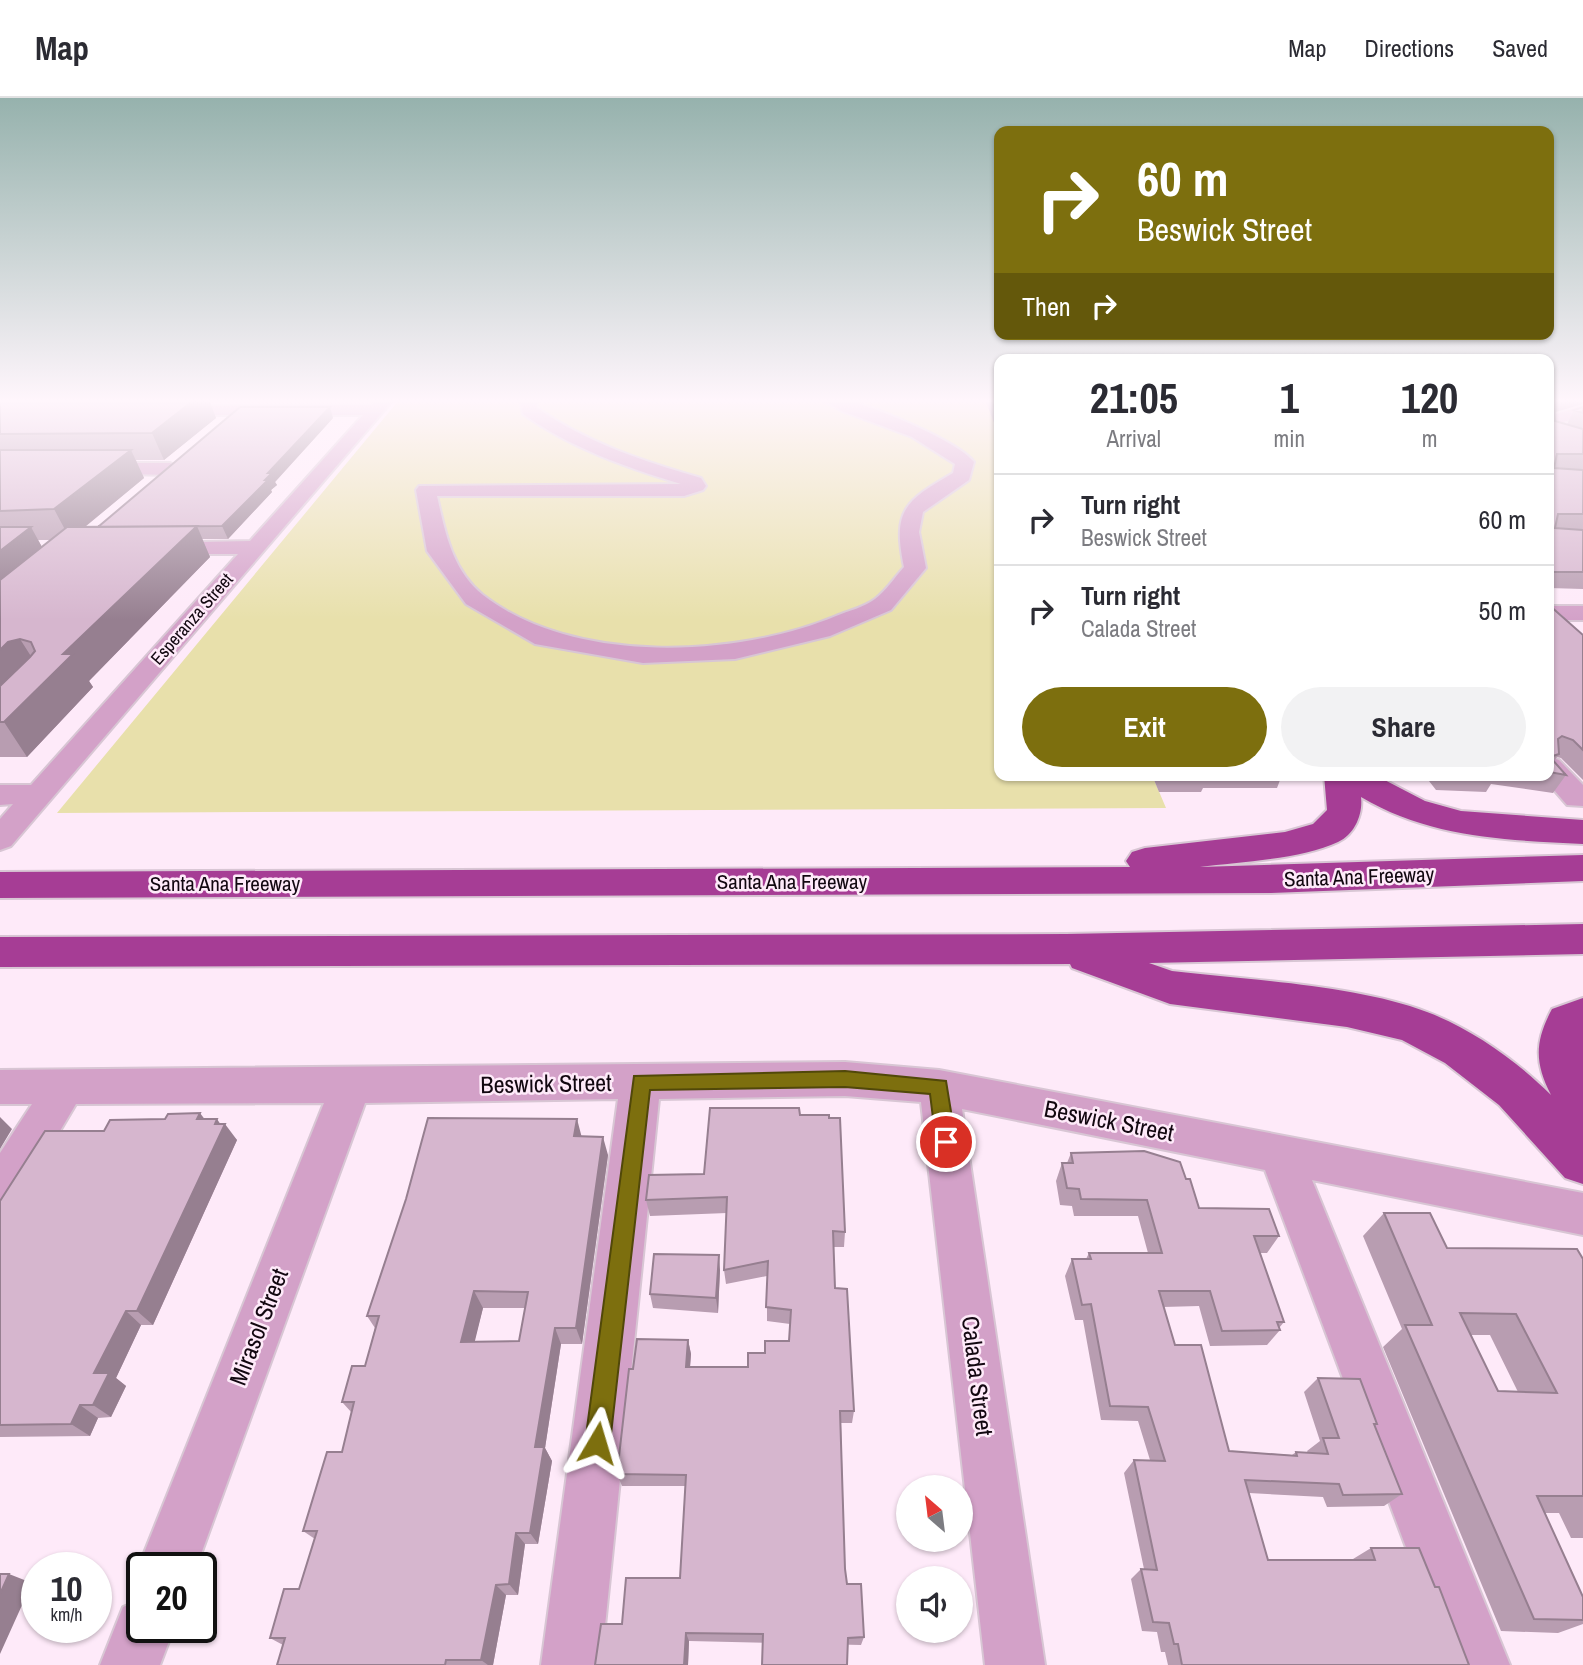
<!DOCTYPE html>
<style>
body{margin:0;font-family:"Archivo Narrow",sans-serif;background:#f2f2f3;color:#2b2b33;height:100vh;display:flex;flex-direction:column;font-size:26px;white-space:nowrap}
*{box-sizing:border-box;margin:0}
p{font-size:23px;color:#7c7c81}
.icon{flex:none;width:38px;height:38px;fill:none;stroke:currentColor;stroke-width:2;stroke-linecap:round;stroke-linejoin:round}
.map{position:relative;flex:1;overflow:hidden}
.panel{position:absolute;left:994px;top:256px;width:560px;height:427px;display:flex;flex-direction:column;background:#fff;border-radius:14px;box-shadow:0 2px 5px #0004}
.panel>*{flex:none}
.hud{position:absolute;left:994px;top:28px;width:560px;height:214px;border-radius:14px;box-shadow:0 2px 5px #0004;background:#7d6f0e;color:#fff;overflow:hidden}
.needle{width:46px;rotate:332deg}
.tools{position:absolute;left:896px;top:1377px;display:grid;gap:14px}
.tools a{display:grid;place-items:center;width:77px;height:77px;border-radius:50%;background:#fff;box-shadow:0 2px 5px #0004;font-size:35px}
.speed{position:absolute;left:21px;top:1454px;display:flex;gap:14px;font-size:35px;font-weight:700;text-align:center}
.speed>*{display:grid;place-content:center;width:91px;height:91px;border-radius:50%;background:#fff;box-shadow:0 2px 5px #0004;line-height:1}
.speed small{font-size:18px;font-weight:400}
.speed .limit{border:4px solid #111;border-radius:10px;background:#fff;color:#111}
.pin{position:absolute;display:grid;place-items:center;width:60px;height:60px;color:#fff;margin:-30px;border:4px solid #fff;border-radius:50%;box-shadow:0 2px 7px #0007}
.me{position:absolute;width:77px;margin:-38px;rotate:7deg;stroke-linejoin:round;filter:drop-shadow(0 0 5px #0008)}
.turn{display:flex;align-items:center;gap:24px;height:147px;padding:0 28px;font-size:32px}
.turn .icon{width:91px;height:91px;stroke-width:2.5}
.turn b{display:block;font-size:49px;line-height:60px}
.then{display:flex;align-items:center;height:66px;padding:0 28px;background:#0003;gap:14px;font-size:26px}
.eta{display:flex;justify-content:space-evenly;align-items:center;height:119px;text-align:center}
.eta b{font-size:42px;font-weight:700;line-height:49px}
.action{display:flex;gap:14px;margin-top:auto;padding:14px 28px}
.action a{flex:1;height:80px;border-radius:42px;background:#7d6f0e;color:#fff;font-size:28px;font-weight:700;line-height:80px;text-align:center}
.action a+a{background:#f2f2f3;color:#2b2b33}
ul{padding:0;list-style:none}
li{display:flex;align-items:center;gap:21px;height:91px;padding:0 28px;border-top:2px solid #e1e1e2}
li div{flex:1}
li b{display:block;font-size:26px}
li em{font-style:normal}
header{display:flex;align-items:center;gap:42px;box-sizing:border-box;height:98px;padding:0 35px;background:#fff;border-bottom:2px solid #e1e1e2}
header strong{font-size:33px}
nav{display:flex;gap:38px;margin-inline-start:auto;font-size:24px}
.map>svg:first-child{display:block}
.green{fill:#e8e0ab}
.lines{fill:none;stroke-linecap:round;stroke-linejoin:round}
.minor-casing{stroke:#d8c6d4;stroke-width:4}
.highway-casing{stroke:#d8c6d4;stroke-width:4}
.minor{fill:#d3a1c8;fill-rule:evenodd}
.highway{fill:#a63d95;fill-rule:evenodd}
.wall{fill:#b89db1;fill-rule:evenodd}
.shaded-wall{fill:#967f90}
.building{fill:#d6b6ce;stroke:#967f90;stroke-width:2;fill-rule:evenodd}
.route{fill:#7d6f0e;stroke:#514809;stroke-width:2}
.labels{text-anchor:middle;stroke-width:5;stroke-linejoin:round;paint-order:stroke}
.far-street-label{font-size:18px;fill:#120710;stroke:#feeaf9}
.street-label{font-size:21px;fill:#120710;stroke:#feeaf9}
.near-street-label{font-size:24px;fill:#120710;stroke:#feeaf9}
</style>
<header>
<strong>Map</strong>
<nav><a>Map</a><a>Directions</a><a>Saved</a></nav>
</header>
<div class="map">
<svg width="1583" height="1567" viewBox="0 0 1583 1567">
<rect width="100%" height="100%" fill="#feeaf9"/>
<path class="green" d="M399 302H989L999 326V677H1152L1166 710 57 715Z"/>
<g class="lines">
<defs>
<path id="minor" d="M376 302H393L11 748 0 752V721L13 706 0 707V687H31L238 456H160L149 450 152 445 250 443 363 317H167L161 316V308L372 307Z
M520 302H536L537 310C587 345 643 363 701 380L706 388 703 392 684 398H437C445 434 452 472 483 497 573 567 735 560 836 518 848 513 865 509 875 501 886 493 895 479 904 469 892 412 905 403 953 375L955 366 912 339 842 313 823 302C830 302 839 301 845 302 873 308 958 343 974 364L969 382 923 414 919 434 926 470 891 512 830 538 735 561 643 565 535 546 466 506 427 453 416 392 419 388 681 386C625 369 571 350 523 316Z
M1583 308V318L1549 328V318Z
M93 365H170L179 371 170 377 86 375 84 371Z
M1549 508H1583V522H1549Z
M1549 659 1559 662 1583 687V708L1567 707 1541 677H1549Z
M845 964 939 972 1583 1095V1137L1312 1082 1510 1567H1450L1265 1072 962 1011 1045 1567H985L921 1004 845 998 659 1001 601 1567H541L618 1001 365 1005 196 1470H142V1478L138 1470 324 1005 76 1006 16 1107 0 1113V1055L32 1006H0V972Z
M142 1501V1530H174L160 1567H100L123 1509Z"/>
<path id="highway" d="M1324 677H1375L1425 703 1461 713 1583 722V746C1505 742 1430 740 1361 699 1363 716 1355 736 1338 744 1302 761 1240 764 1200 769L1583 757V783L1271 795 0 800V774L1130 769 1126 763 1132 754 1145 750 1285 734 1313 726 1327 712Z
M1583 826V856L1149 865 1172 873C1249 882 1356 887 1427 914 1472 931 1517 963 1551 997 1534 964 1535 943 1552 911L1583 900V1086L1565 1080 1499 1007 1445 965 1402 942 1347 929 1170 906 1072 870 1070 866 0 869V839L1066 836Z"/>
</defs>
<use href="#minor" class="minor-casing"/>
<use href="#highway" class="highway-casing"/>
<use href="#minor" class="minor"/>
<use href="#highway" class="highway"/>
</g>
<path class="wall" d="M0 302H236L234 304H210L216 320 164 362H136L144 380 85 429H98L333 320 275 384 277 387 271 392 272 394 228 441H202L210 459 89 583 93 589 27 659H0ZM38 442H51L42 449Z
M255 302H349L348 304H256Z
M985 302H999V337Z
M1549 302 1555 314V323L1583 331V371H1562L1583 372V491L1549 490Z
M1583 309V331L1567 326 1574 312Z
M1549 507 1583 537V682L1561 660 1557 659 1554 663 1566 677 1553 695 1491 686 1486 694 1436 692 1429 683H1419L1415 677H1549Z
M1152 677H1282L1277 690H1203L1201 694H1159Z
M800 1017 845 1134 844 1149H833L835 1190 854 1313 852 1325H841L845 1471 847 1486 864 1539 861 1547 689 1543 688 1567H595L622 1526 680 1480 685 1388H622L617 1376 633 1271 688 1242 691 1256 690 1269H748L765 1255 789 1243 790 1226 767 1223V1178L726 1186 724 1172 727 1115 650 1118 646 1102 704 1076Z
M204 1021 220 1026 237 1042 153 1227H141L116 1280 126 1288 111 1319 98 1320 90 1338 0 1339V1103L104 1033Z
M582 1038 608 1057 582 1246H561L545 1350 552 1363 538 1446H525L518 1497H506L493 1567H277L283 1547 270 1540 299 1491 315 1441 303 1433 342 1354 352 1315 342 1304 365 1268 375 1230 367 1218ZM483 1210H525L519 1243 474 1244Z
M1071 1055 1186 1081 1199 1110 1279 1138 1267 1155H1260L1284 1224 1279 1230 1280 1232 1267 1247 1210 1248 1199 1208 1163 1209 1175 1247 1229 1353 1292 1357 1296 1354 1308 1355 1307 1353 1320 1343 1304 1294 1318 1280 1377 1326 1375 1328 1402 1396 1384 1408 1327 1409 1323 1399 1249 1395 1268 1462H1354L1353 1461 1371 1450 1435 1489 1469 1567H1168L1165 1554H1161L1157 1534 1142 1533 1131 1481 1141 1471H1144L1124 1375 1134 1362H1150L1138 1323 1101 1322 1083 1222H1075L1065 1178 1072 1161H1086L1089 1155H1148L1138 1118H1074L1072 1108 1060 1107 1056 1083 1062 1065H1067Z
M1384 1115 1447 1150 1583 1161V1440H1571L1559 1415H1545L1583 1499V1526L1558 1535 1501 1533 1383 1249 1402 1231 1363 1138ZM1470 1237H1490L1518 1294 1498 1293Z
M720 1172 718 1215 653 1210 650 1196Z"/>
<path class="shaded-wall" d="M194 302H209L216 320 164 362 152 335Z
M1583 302V306L1549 316 1554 303Z
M330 309 333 320 275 384 277 387 271 392 272 394 228 441 222 428 265 382 268 375Z
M131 352 144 380 70 441 54 411Z
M197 428 210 459 89 583 93 589 27 659 4 624 63 556Z
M31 429 48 460 0 500V453Z
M20 541 41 574 0 606V552L8 544Z
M200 1015 212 1031 197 1021Z
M0 1019 12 1031 0 1051Z
M217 1021 223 1030 225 1026 237 1042 153 1227 137 1213Z
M577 1021 582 1040 574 1038Z
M603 1039 608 1057 582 1246 576 1230Z
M719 1157 720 1172 718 1215 716 1200Z
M474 1193 483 1210 471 1259 461 1244Z
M126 1213 141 1227 116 1280 126 1288 111 1319 93 1307 94 1275Z
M555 1230 561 1246 545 1350 552 1363 538 1446 530 1435 535 1349Z
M688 1242 691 1256 689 1282 686 1269Z
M80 1307 98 1320 90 1338 71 1326Z
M516 1435 525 1446 518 1497 509 1486Z
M9 1476 32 1485 0 1556V1496Z
M496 1487 506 1497 493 1567H488L481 1562Z
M686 1535 689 1543 688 1567H684Z"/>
<path class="building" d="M0 302H194L152 335 0 336Z
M991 302H999V320L998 317Z
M1549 302H1555L1554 303 1555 323 1583 331V356H1557L1554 370 1583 372V416H1558L1555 430 1583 432V474H1549Z
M240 309H330L268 375H272L265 382H268L222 428 98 429Z
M1583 309V315L1574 312Z
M0 352H131L54 411 0 413Z
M197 428 63 556H73L4 624H0V588L30 559 35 553 31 544 20 541 8 544 0 552V482L67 429Z
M0 429H31L0 453Z
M1549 507 1583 537V652L1573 642 1562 638 1558 641 1559 656 1550 659 1566 677 1549 674Z
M710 1010H799L800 1017H829V1020H840L845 1134 833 1133 835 1190 847 1191 854 1313H840L845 1471 847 1486H861L864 1539 848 1540 847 1567H762L763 1536 686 1535 684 1567H595L601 1526H622L626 1480H680L686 1377 617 1376 629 1271H633L637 1241 688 1242 686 1269H748V1255H765V1243H789L791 1212 766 1209 768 1163 724 1172 727 1099 646 1102 649 1077 704 1076Z
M200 1015 197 1021H217L215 1026H225L137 1213H126L94 1275H109L93 1307H80L71 1326 0 1327V1103L45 1033H104L110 1022 165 1021 168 1016Z
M428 1020 577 1021 574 1038 603 1039 576 1230H555L535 1349H544L530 1435H516L509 1486 496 1487 481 1562H446L445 1567H277L285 1540H270L284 1491H299L317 1433H303L327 1354H342L354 1304H342L352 1268H365L379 1218H367L406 1101ZM474 1193 528 1194 519 1243 461 1244Z
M1144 1053 1180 1064 1186 1081H1190L1199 1110 1269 1111 1279 1138H1254L1284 1224H1277L1280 1232 1222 1233 1210 1193H1159L1175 1247H1201L1229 1353 1297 1358 1296 1354 1328 1356 1323 1340H1339L1318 1280 1360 1281 1377 1326H1374L1402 1396 1343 1397 1339 1386 1245 1382 1268 1462H1375L1371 1450H1419L1435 1489H1439L1469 1567H1182L1178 1546H1174L1169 1525 1153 1524 1141 1471 1157 1472 1134 1362 1165 1363 1148 1309 1110 1308 1091 1206 1082 1207 1072 1161H1091L1089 1155H1162L1147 1102 1081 1101 1079 1091 1067 1090 1062 1065H1073L1071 1055Z
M1384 1115H1430L1447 1150 1577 1151 1583 1161V1398H1537L1583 1499V1522L1534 1521 1405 1227H1432ZM1460 1215 1516 1216 1557 1295 1498 1293Z
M654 1156 719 1157 716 1200 650 1196Z
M0 1476H9L0 1496Z"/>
<linearGradient id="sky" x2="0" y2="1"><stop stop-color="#96b2ad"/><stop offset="0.58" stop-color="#fff6fc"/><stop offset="1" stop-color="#fff6fc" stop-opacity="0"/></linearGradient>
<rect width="1583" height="522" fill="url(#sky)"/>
<path class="route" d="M845 973 946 983 956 1044 953 1050 946 1053 939 1050 936 1044 930 996 845 989 650 992 610 1345 606 1354 597 1358 588 1354 585 1345 634 978Z"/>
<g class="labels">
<g class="far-street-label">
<text transform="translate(192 521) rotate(-49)" y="6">Esperanza Street</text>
</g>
<g class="street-label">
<text transform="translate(1359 779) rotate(-2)" y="7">Santa Ana Freeway</text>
<text x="792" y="791">Santa Ana Freeway</text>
<text x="225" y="793">Santa Ana Freeway</text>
</g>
<g class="near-street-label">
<text transform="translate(546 986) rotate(-1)" y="8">Beswick Street</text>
<text transform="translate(1109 1023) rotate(11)" y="8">Beswick Street</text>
<text transform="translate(259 1229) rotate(-69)" y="8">Mirasol Street</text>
<text transform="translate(977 1278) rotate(83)" y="8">Calada Street</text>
</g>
</g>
</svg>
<div class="tools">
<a><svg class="needle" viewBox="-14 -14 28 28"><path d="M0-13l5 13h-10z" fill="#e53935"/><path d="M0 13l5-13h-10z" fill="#7c7c81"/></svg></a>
<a><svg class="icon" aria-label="sound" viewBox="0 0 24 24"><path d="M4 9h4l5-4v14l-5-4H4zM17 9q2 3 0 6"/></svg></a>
</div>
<div class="speed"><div>10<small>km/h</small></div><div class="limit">20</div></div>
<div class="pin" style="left:946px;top:1044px;background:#d93025"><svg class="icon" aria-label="arrive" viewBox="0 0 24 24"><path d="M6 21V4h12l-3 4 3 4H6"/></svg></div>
<svg class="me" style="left:597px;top:1345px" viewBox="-20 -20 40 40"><path d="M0-17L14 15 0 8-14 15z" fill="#7d6f0e" stroke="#fff" stroke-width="4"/></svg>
<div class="hud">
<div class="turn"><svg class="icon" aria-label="right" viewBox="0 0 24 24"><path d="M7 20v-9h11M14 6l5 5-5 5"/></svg><div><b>60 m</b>Beswick Street</div></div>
<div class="then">Then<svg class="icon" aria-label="right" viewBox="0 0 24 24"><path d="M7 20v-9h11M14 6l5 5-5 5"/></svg></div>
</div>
<section class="panel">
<div class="eta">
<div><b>21:05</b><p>Arrival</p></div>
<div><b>1</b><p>min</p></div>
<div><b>120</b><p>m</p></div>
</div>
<ul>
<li><svg class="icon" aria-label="right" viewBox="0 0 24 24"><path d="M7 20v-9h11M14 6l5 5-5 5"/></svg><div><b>Turn right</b><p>Beswick Street</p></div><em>60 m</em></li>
<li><svg class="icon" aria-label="right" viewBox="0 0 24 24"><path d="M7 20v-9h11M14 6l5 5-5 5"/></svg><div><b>Turn right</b><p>Calada Street</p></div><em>50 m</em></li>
</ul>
<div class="action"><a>Exit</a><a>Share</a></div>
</section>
</div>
